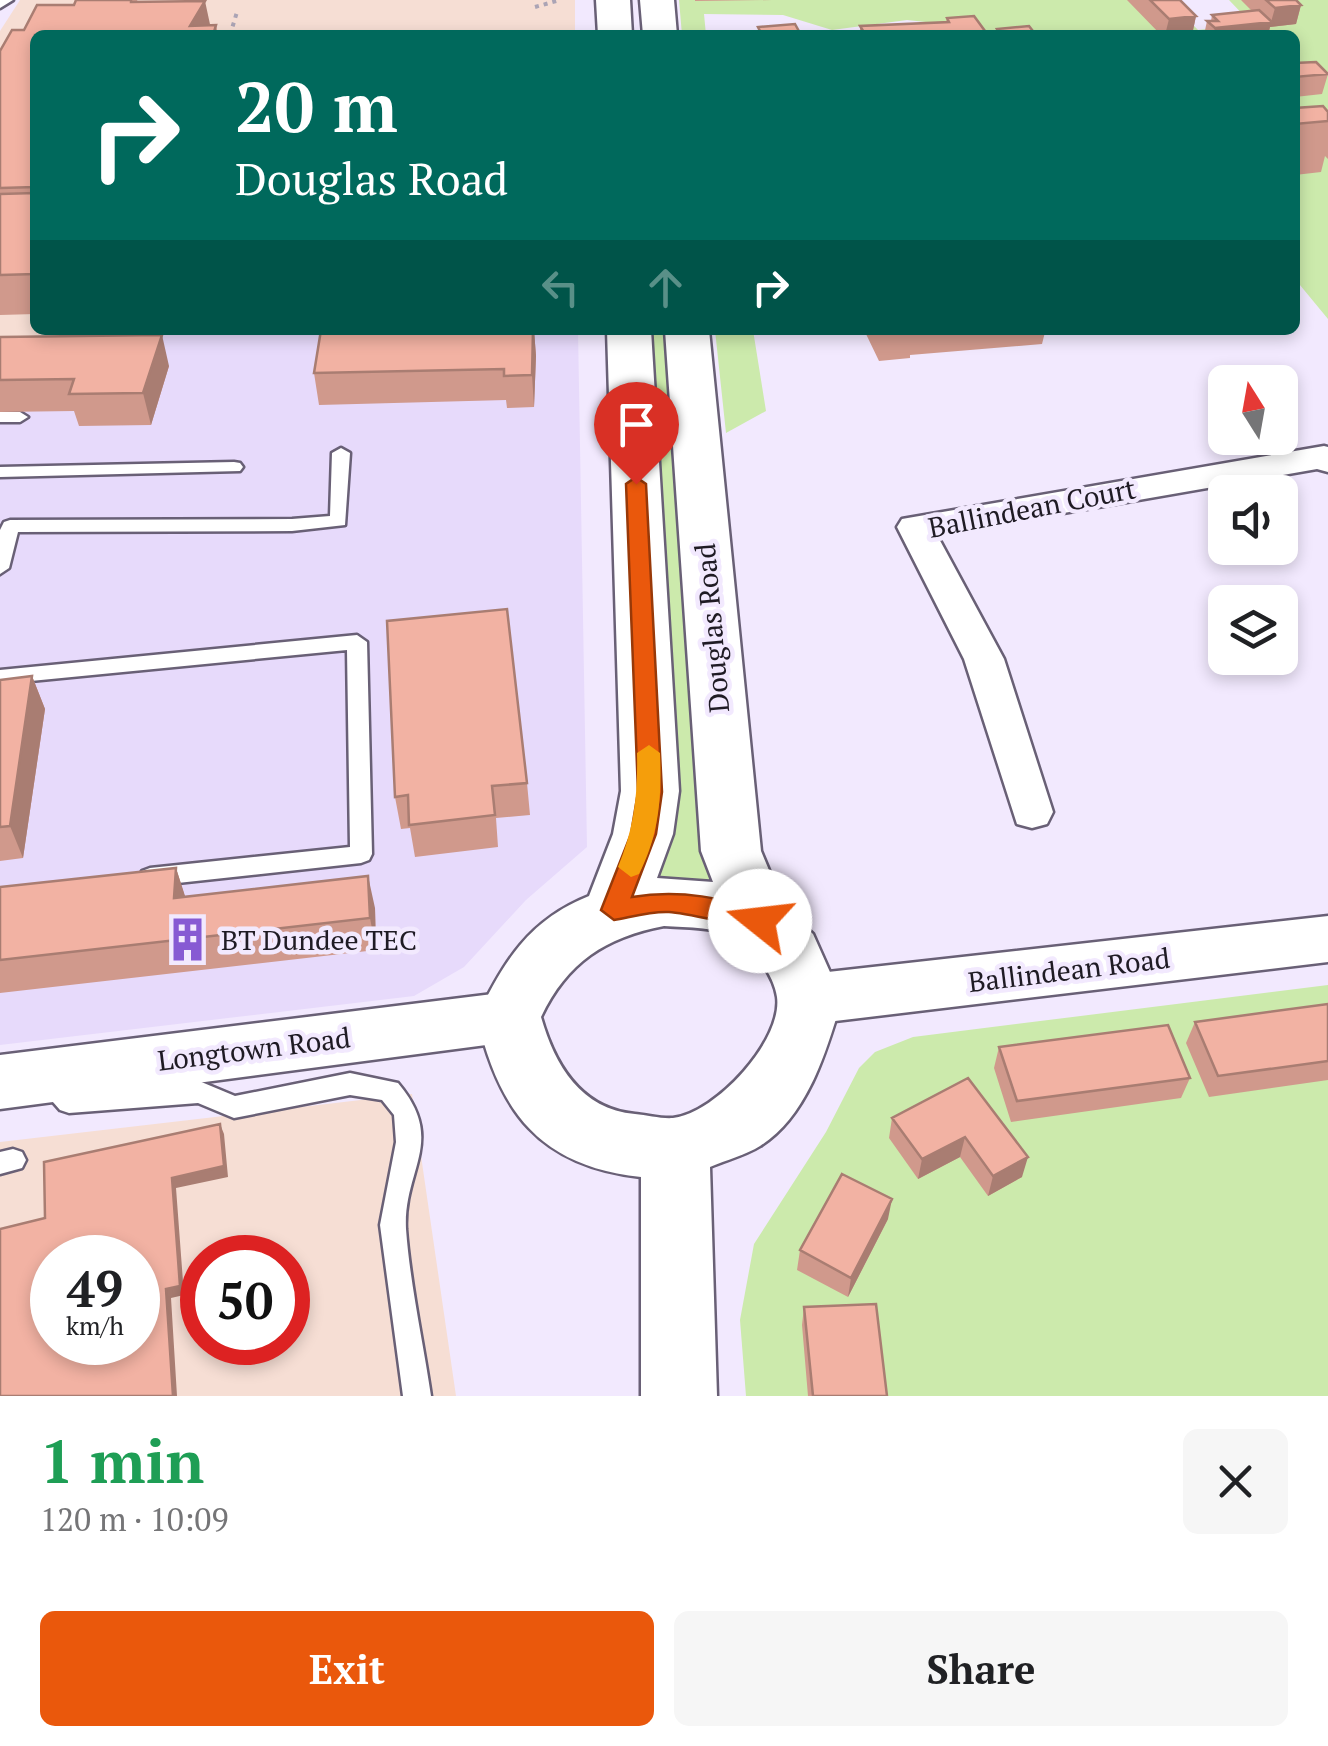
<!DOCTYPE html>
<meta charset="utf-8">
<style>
body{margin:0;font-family:"PT Serif",serif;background:#f6f6f6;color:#202124;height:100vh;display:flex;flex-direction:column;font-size:38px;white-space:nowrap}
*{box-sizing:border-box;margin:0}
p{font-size:32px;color:#757577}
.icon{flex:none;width:55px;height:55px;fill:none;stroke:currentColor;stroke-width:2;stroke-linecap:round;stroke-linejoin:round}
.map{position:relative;height:1396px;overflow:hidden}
.panel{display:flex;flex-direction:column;background:#fff;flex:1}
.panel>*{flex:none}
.top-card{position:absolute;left:30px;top:30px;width:1270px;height:305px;border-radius:15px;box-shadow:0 5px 15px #0003;background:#00695c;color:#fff;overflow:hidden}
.needle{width:65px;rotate:349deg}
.tools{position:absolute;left:1208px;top:365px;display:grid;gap:20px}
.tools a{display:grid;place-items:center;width:90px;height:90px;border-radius:15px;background:#fff;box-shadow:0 5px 15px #0003;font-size:50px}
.speed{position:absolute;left:30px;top:1235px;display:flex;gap:20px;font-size:50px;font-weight:700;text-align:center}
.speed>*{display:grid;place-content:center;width:130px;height:130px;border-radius:50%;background:#fff;box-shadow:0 5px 15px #0003;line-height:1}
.speed small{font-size:25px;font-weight:400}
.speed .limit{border:15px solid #d22;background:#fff;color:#111}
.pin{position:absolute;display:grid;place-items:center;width:85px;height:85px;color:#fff;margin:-102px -42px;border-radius:50% 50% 50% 0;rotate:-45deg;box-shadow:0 0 10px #0007}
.pin .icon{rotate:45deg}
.me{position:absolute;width:110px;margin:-55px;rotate:286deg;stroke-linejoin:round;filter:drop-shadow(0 0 8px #0008)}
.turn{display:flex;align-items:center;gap:35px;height:210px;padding:0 40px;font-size:45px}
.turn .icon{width:130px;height:130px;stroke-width:2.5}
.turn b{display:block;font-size:70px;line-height:85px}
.lanes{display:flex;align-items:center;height:95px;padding:0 40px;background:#0003;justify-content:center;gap:50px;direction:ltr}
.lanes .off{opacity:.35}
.round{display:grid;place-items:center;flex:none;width:105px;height:105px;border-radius:15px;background:#f6f6f6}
.head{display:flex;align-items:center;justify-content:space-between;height:170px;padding:0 40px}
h1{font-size:60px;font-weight:600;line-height:75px;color:#1e9e55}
.primary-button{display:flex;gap:20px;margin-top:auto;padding:20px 40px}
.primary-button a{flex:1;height:115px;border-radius:15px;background:#ea580c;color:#fff;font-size:40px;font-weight:600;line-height:115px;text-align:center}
.primary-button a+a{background:#f6f6f6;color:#202124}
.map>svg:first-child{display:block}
.commercial{fill:#f6ded4;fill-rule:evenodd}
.built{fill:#e7dafb}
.green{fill:#cceaac}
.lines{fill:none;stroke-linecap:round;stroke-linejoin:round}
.service-casing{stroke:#696076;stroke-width:5}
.minor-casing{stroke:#696076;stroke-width:5}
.tertiary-casing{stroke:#696076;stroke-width:5}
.secondary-casing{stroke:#696076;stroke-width:5}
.path{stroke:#aba4b5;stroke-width:4;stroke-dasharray:4 5;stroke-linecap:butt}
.service{fill:#fff;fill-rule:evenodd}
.minor{fill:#fff;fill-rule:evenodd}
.tertiary{fill:#fff;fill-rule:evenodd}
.secondary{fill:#fff;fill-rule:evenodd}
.wall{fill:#d0998c}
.shaded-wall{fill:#a97d72}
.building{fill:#f2b2a3;stroke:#a97d72;stroke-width:2.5;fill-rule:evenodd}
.route{fill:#ea580c;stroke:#983908;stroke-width:2.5}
.slow{fill:#f59e0b}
.labels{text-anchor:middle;stroke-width:9;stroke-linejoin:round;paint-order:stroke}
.street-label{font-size:28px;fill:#1f1b24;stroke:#f2e9fe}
.poi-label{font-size:28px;fill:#1f1b24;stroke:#f2e9fe;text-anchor:start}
</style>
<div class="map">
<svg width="1328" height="1396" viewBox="0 0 1328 1396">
<rect width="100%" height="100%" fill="#f2e9fe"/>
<path class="commercial" d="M20 0H575V35H35V330H310L0 341V31Z
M412 1094 456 1396H0V1142ZM52 1258H138V1342H52ZM202 1258H288V1342H202Z"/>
<path class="built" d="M310 330H578L587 847 526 900 464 967 414 996 0 1045V341Z"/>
<path class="green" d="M679 0H1169L1198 30 1252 24 1229 0H1328V123L1295 118V35H987L981 28 907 20 832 30 783 15 704 14 706 35H682Z
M1328 145V319L1295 279V148Z
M647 330H667L718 885 649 875Z
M715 330H753L766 411 726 433Z
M1328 985V1396H746L740 1320 754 1244 826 1132 859 1068 875 1052 913 1037Z"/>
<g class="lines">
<defs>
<path id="service" d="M0 412H20L28 417 20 422H0Z
M341 448 350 453 345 525 292 531 18 532 9 568 0 574V530L4 522 10 520 292 519 330 516 332 453Z
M234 462 240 463 243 467 240 471 0 477V467Z
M357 635 367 642 372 854 369 860 361 863 150 886 142 883 139 877 142 871 150 868 350 847 347 650 0 684V670Z
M350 1073 398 1083C447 1141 403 1169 406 1229 410 1284 423 1341 431 1396H403L380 1225 396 1142 394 1115 382 1100 350 1095 234 1118 198 1103 69 1113 60 1110 38 1085 41 1077 50 1074 74 1091 199 1081 235 1096Z
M13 1149 22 1152 26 1160 22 1168 0 1174V1152Z"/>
<path id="minor" d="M0 0H13L0 8Z
M1324 446 1328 447V472L1317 469 937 535 1004 659 1053 812 1047 824 1032 828 1017 824 964 659 897 527 902 519Z"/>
<path id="tertiary" d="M1328 916V962L810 1024 789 1016 781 999 789 982 810 974Z
M509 992 530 999 538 1017 530 1035 509 1042 0 1109V1055Z"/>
<path id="secondary" d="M596 0H630L632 35H598Z
M640 0H674L677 35H643Z
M607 330H651L679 791 673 834 657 878 713 882 701 851 665 330H709L761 851 784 906 813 934 842 999C827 1049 808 1116 760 1146 746 1155 726 1160 710 1167L717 1396H641V1177C539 1166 499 1111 477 1017 504 961 529 920 589 896L613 834 621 791ZM664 926C687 928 720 926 739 940 756 952 774 976 777 997 783 1040 716 1113 673 1118 662 1119 647 1115 635 1114 581 1109 555 1066 541 1017 567 962 606 937 664 926Z"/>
</defs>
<use href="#service" class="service-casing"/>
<use href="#minor" class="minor-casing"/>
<use href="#tertiary" class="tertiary-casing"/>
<use href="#secondary" class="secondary-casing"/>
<path class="path" d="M535 7 560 0
M230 35 237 12"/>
<use href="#service" class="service"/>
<use href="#minor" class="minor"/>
<use href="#tertiary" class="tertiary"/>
<use href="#secondary" class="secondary"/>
</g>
<path class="wall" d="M76 0H137L138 2 210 25H216L218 35H35V314L0 315V51L24 30 74 5Z
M695 0H772L695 1Z
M1127 0H1180L1196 16 1192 35H1161Z
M1241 0H1296L1301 5 1296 24 1270 27 1268 35H1204L1207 21H1211L1212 15 1252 11Z
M947 18 985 31 984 35H854L860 34V26L946 22Z
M1295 63 1328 74 1322 94 1295 97Z
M1328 121V159L1325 156 1321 172 1295 175V124Z
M534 330 536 356 534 407 507 408 506 400 319 405 314 373Z
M867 330H1064L1045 332 1042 344 910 355V358L879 361 866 334Z
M0 337 169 366 151 425 79 426 74 411 0 412Z
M32 676 45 709 23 858 0 861V680Z
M527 783 530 815 496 818 498 847 415 857 410 828 401 829 395 797Z
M176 868 185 897 375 908 376 950 0 993V887Z
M1328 1004V1080L1209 1097 1186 1043 1195 1022Z
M999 1047 1190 1078 1181 1098 1011 1122 994 1068Z
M968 1078 1022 1177 988 1196 960 1157 918 1179 889 1138 892 1118Z
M888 1219 848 1297 797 1270 800 1250Z
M804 1307 887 1396H808L802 1325Z"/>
<path class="shaded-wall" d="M205 1 211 29 190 26Z
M1301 5 1296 24 1270 27 1268 35H1213L1215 28 1271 22 1275 8Z
M1196 16 1192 35H1165L1169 19Z
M534 330 536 356 534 407 532 375Z
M162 335 169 366 151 425 143 393Z
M32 676 45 709 23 858 10 826Z
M176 868 186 899 174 898Z
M368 876 375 908 376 950 370 918Z
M220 1124 224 1134 228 1177 176 1188 184 1295 171 1298 177 1396H173L166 1289 172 1178Z
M965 1137 960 1157 918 1179 922 1159Z
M1028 1157 1022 1177 988 1196 993 1176Z
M892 1199 888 1219 848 1297 851 1278Z"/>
<path class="building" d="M76 0H131V2L205 1 190 26 216 25 213 35H35V187L0 188V51L12 30H24L37 5H74Z
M1150 0H1180L1196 16 1169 19Z
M1266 0H1296L1301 5 1275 8Z
M1259 10 1272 22 1215 28 1207 21H1218L1212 15Z
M974 16 985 31 972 32 975 35H854L865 34 860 26 949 22 947 18Z
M795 24 801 35H762L758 27Z
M1029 26 1036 35H1046H1001L997 29Z
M1316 62 1328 74 1295 77V63Z
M1323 106 1328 112V121L1295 124V108Z
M35 193V274L0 275V194Z
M321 330H533L532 375 504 376V369L314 373Z
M913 330H951L913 333Z
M162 335 143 393 69 394 74 379 0 380V337Z
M507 609 527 783 492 786 495 815 409 825 408 795 395 797 387 621Z
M32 676 10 826 0 827V680Z
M176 868 174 898 368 876 370 918 0 960V887Z
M1328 1004V1061L1218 1076 1195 1022Z
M1168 1025 1190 1078 1017 1101 999 1047Z
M968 1078 1028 1157 993 1176 965 1137 922 1159 892 1118Z
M220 1124 224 1166 172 1178 180 1286 166 1289 173 1396H0V1229L45 1218 44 1162ZM52 1258H138V1342H52Z
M842 1174 892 1199 851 1278 800 1250Z
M876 1304 887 1396H813L804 1307Z"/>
<path class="route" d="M636 477 646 484 662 792 656 834 632 897C681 889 723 898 770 913L773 921 770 928C759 932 691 913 669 912 651 911 631 917 614 920L601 910 631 834 638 792 626 484Z"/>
<path class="slow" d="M649 745 660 753C662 796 659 835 639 874L631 877 618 867C634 829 638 795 637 753Z"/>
<defs>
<symbol id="building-bare" viewBox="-9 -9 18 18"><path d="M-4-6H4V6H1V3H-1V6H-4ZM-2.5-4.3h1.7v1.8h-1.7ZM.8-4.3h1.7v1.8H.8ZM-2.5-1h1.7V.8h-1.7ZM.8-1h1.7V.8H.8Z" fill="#875ad3" stroke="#f2e9fe" stroke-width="2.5" paint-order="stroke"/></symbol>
</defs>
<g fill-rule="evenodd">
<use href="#building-bare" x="156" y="908" width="63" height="63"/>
</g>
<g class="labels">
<g class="street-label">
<text transform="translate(1032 508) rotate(-11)" y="10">Ballindean Court</text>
<text transform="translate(712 628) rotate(-95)" y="10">Douglas Road</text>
<text transform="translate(1069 970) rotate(-7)" y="10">Ballindean Road</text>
<text transform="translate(254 1049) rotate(-7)" y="10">Longtown Road</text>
</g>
<g class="poi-label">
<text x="221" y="950">BT Dundee TEC</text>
</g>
</g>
</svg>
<div class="tools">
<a><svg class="needle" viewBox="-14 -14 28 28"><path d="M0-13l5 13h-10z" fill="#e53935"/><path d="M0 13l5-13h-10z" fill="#757577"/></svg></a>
<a><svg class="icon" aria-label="sound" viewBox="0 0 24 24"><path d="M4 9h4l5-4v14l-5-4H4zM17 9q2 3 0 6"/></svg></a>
<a><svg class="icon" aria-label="layers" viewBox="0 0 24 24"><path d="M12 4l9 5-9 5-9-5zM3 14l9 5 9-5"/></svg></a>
</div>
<div class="speed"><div>49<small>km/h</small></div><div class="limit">50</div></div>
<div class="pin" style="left:636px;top:484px;background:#d93025"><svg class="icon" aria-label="arrive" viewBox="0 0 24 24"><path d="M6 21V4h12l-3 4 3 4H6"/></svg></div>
<svg class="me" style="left:760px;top:921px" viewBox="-20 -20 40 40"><circle r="19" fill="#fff"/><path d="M0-13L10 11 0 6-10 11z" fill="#ea580c"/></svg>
<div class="top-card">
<div class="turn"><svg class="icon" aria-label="right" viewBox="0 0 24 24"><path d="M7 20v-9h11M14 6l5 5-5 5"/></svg><div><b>20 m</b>Douglas Road</div></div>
<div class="lanes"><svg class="icon off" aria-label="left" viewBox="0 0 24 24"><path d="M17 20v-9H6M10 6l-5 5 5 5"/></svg><svg class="icon off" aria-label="ahead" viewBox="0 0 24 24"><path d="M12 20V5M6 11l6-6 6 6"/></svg><svg class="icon" aria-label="right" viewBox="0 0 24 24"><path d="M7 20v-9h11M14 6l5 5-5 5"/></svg></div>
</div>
</div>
<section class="panel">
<div class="head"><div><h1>1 min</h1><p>120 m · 10:09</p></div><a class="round"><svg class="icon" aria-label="close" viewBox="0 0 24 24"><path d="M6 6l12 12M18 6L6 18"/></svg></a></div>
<div class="primary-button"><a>Exit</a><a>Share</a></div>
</section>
